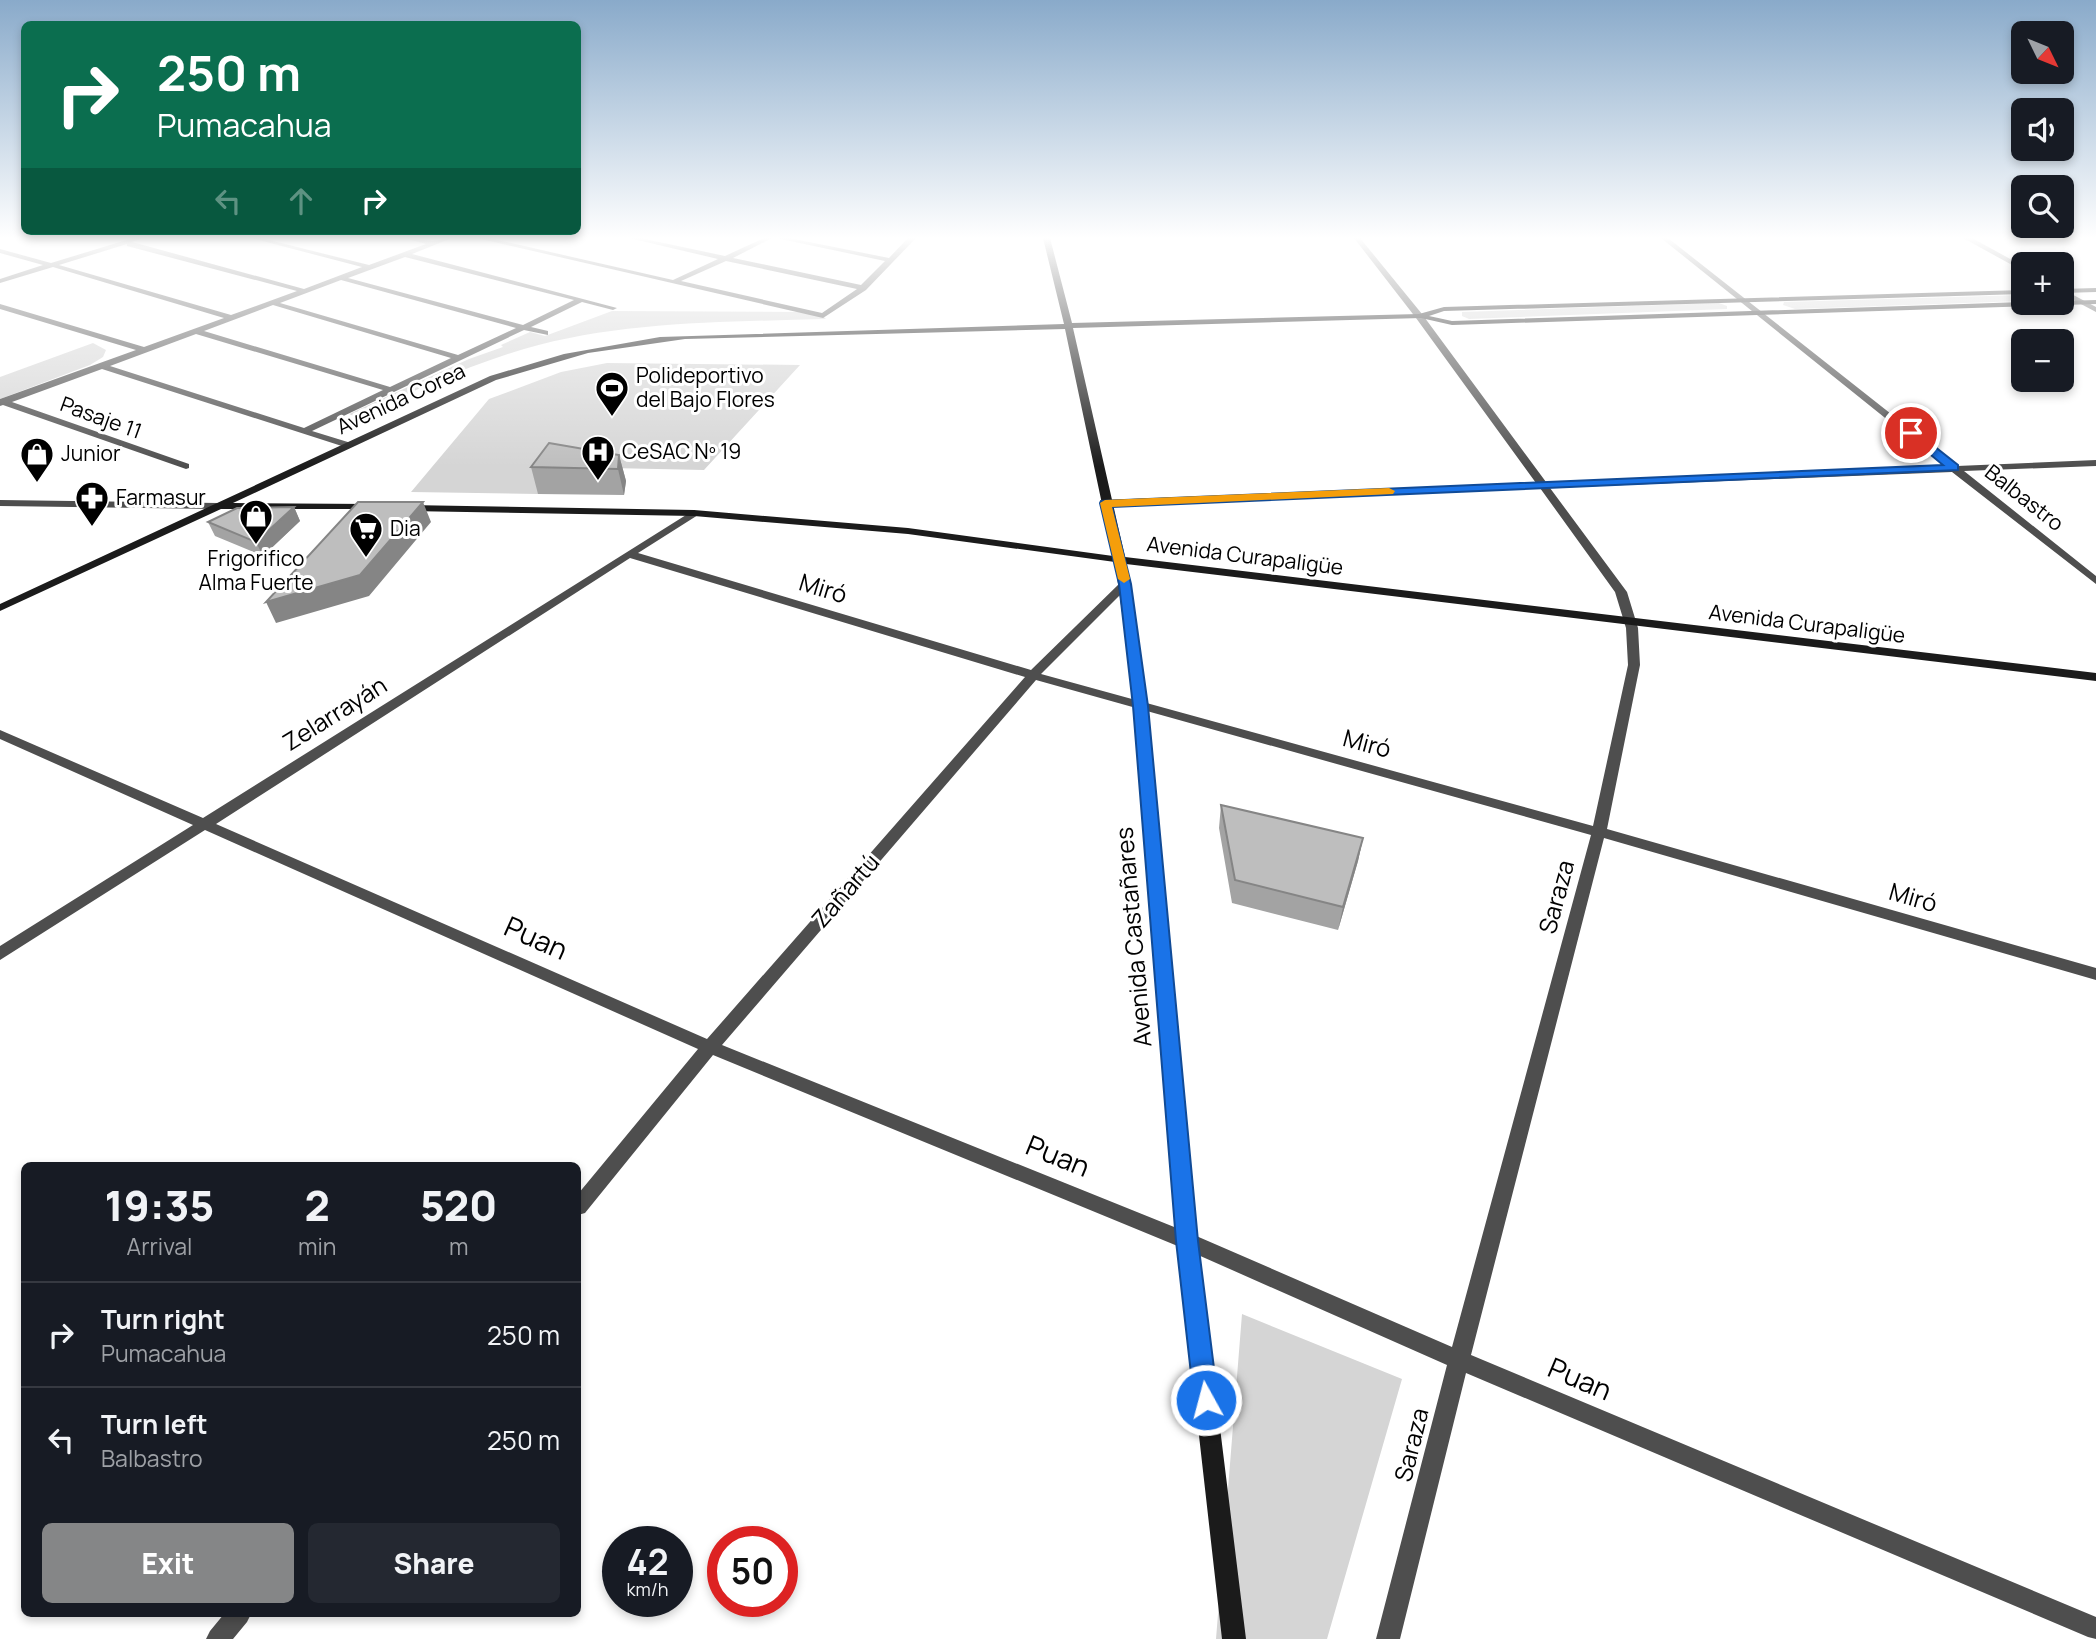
<!DOCTYPE html>
<meta charset="utf-8">
<style>
body{margin:0;font-family:Manrope,sans-serif;background:#242831;color:#f1f3f6;height:100vh;display:flex;flex-direction:column;font-size:26px;white-space:nowrap}
*{box-sizing:border-box;margin:0}
p{font-size:23px;color:#9ea1a6}
.icon{flex:none;width:38px;height:38px;fill:none;stroke:currentColor;stroke-width:2;stroke-linecap:round;stroke-linejoin:round}
.map{position:relative;flex:1;overflow:hidden}
.side{position:absolute;left:21px;top:1162px;width:560px;height:455px;display:flex;flex-direction:column;background:#171b24;border-radius:10px;box-shadow:0 4px 10px #0003}
.side>*{flex:none}
.banner{position:absolute;left:21px;top:21px;width:560px;height:214px;border-radius:10px;box-shadow:0 4px 10px #0003;background:#0b6e4f;color:#fff;overflow:hidden}
.needle{width:46px;rotate:133deg}
.tools{position:absolute;left:2011px;top:21px;display:grid;gap:14px}
.tools a{display:grid;place-items:center;width:63px;height:63px;border-radius:10px;background:#171b24;box-shadow:0 4px 10px #0003;font-size:35px}
.speed{position:absolute;left:602px;top:1526px;display:flex;gap:14px;font-size:35px;font-weight:700;text-align:center}
.speed>*{display:grid;place-content:center;width:91px;height:91px;border-radius:50%;background:#171b24;box-shadow:0 4px 10px #0003;line-height:1}
.speed small{font-size:18px;font-weight:400}
.speed .limit{border:10px solid #d22;background:#fff;color:#111}
.pin{position:absolute;display:grid;place-items:center;width:60px;height:60px;color:#fff;margin:-30px;border:4px solid #fff;border-radius:50%;box-shadow:0 2px 7px #0007}
.me{position:absolute;width:77px;margin:-38px;rotate:353deg;stroke-linejoin:round;filter:drop-shadow(0 0 5px #0008)}
.turn{display:flex;align-items:center;gap:24px;height:147px;padding:0 21px;font-size:32px}
.turn .icon{width:91px;height:91px;stroke-width:2.5}
.turn b{display:block;font-size:49px;line-height:60px}
.lanes{display:flex;align-items:center;height:66px;padding:0 21px;background:#0003;justify-content:center;gap:35px;direction:ltr}
.lanes .off{opacity:.35}
.eta{display:flex;justify-content:space-evenly;align-items:center;height:119px;text-align:center}
.eta b{font-size:42px;font-weight:800;line-height:49px}
.cta{display:flex;gap:14px;margin-top:auto;padding:14px 21px}
.cta a{flex:1;height:80px;border-radius:10px;background:#858687;color:#fff;font-size:28px;font-weight:800;line-height:80px;text-align:center}
.cta a+a{background:#242831;color:#f1f3f6}
ul{padding:0;list-style:none}
li{display:flex;align-items:center;gap:21px;height:105px;padding:0 21px;border-top:2px solid #363941}
li div{flex:1}
li b{display:block;font-size:26px}
li em{font-style:normal}
.map>svg:first-child{display:block}
.green{fill:#d5d5d5}
.lines{fill:none;stroke-linecap:round;stroke-linejoin:round}
.street{fill:#4e4e4e;fill-rule:evenodd}
.secondary{fill:#1b1b1b;fill-rule:evenodd}
.wall{fill:#a3a3a3}
.shaded-wall{fill:#858585}
.building{fill:#bebebe;stroke:#858585;stroke-width:2}
.route{fill:#1a73e8;stroke:#114b97;stroke-width:2}
.slow{fill:#f59e0b}
.labels{text-anchor:middle;stroke-width:6;stroke-linejoin:round;paint-order:stroke}
.far-poi-label{font-size:21px;fill:#000;stroke:#fff;text-anchor:start}
.far-street-label{font-size:21px;fill:#000;stroke:#fff}
.street-label{font-size:24px;fill:#000;stroke:#fff}
.near-street-label{font-size:28px;fill:#000;stroke:#fff}
</style>
<div class="map">
<svg width="2096" height="1639" viewBox="0 0 2096 1639">
<rect width="100%" height="100%" fill="#fff"/>
<path class="green" d="M2023 295V301L1795 309 1783 305 1784 302Z
M1719 303 1727 306V309L1469 319 1462 316V312Z
M612 311 798 312 822 315 826 319C725 322 622 321 524 349 466 366 412 392 356 417L349 414 469 359 503 347 501 345 530 332 545 336Z
M93 343 106 350 103 357 90 365 0 399V377Z
M607 363 800 365 704 470 563 467 556 469 538 494 411 492 489 399 561 372Z
M1242 1314 1402 1379 1327 1639H1216Z"/>
<g class="lines">
<path class="street" d="M133 238H143L132 242 304 289 362 267 251 238H261L369 265 426 244 405 238 433 241 452 238 412 254 617 308 613 310 582 302 531 327 548 331V335L524 330 312 431 351 443V447L348 448 102 369 12 402 189 464V468L186 469 3 405 0 406V399L136 350 0 309V304L144 347 224 318 53 267 0 283V279L43 265 0 253V249L51 263ZM127 244V246L297 291 231 315 59 265ZM405 257 574 300 523 325 348 278ZM341 280 516 328 458 355 280 303ZM273 305 451 358 390 387 204 331ZM196 334 383 390 304 428 110 366Z
M477 238H489L673 280 718 259 629 238H640L725 256 764 238H772L733 258 861 285 885 261 776 238H789L889 258 908 238H916L866 290 823 318ZM726 261 857 289 822 313 681 281Z
M1354 238H1360L1422 314 1546 482 1945 466 1661 238H1668L1957 466 2096 460V466L1964 471 2096 576V584L1952 472 1550 488 1627 592 1638 628 1640 665 1607 829 2096 968V980L1604 838 1471 1355 2096 1617V1639L2088 1637 1466 1373 1400 1639H1376L1447 1365 1180 1247 713 1055 585 1213 578 1215V1194L698 1049 205 830 0 960V946L193 825 0 739V730L203 818 694 510 699 513 698 515 638 553 1031 670 1121 582H1129V586L1041 674 1593 826 1628 665 1626 628 1615 592 1540 488 1106 506 1101 503 1106 500 1536 483 1416 318ZM630 558 1025 677 707 1039 216 824ZM1036 680 1591 835 1452 1347 1194 1235 722 1045Z
M1963 238H1972L2023 266V271Z
M2062 289 2096 307V312L2062 294Z
M0 500 218 503 223 506 218 509 0 506Z
M224 1614H251L247 1622 233 1639H206L210 1631Z"/>
<path class="secondary" d="M1043 238H1050L1072 323 1419 314 1444 307 2023 290V294L1444 311 1429 316 1452 321 2023 302 2062 303V301L2096 300V304L1452 325 1421 318 1073 328 1125 557 2096 673V681L1126 564 1147 706 1197 1241 1246 1639H1222L1177 1241 1135 706 1115 562 908 534 694 516 408 511 403 508 408 505 694 510 908 528 1113 556 1065 329 685 339 588 353 496 380 233 503 371 504 375 505V509H221L0 611V604L490 376 564 354 660 337 1064 324Z
M2096 288V292L2062 293V289Z"/>
</g>
<path class="wall" d="M619 455 626 481 624 495 538 494 531 467Z
M294 507 300 521 263 556 215 536 208 522Z
M1221 805 1363 838 1358 861 1338 930 1232 903 1219 828Z"/>
<path class="shaded-wall" d="M619 455 626 481 624 495 618 469Z
M423 502 431 522 369 596 276 623 266 602Z
M294 507 300 521 263 556 256 542Z
M1363 838 1358 861 1338 930 1343 907Z"/>
<path class="building" d="M549 443 619 455 618 469 531 467Z
M358 502H423L360 575 266 602Z
M294 507 256 542 208 522 237 508Z
M1221 805 1363 838 1343 907 1235 880Z"/>
<linearGradient id="sky" x2="0" y2="1"><stop stop-color="#89aaca"/><stop offset="0.51" stop-color="#fff"/><stop offset="1" stop-color="#fff" stop-opacity="0"/></linearGradient>
<rect width="2096" height="467" fill="url(#sky)"/>
<path class="route" d="M1907 431H1915L1958 465V470L1112 507 1131 584 1148 706 1198 1241 1218 1400 1214 1408 1206 1412 1197 1408 1194 1400 1176 1241 1133 706 1119 584 1100 503 1101 501 1943 465 1907 435Z"/>
<path class="slow" d="M1389 488 1395 491 1393 494 1112 507 1130 579 1124 583 1118 579 1100 503 1105 500Z"/>
<defs>
<symbol id="stadium-pin" viewBox="-11 -11 22 30"><path d="M0 17L-7.5 6A9.5 9.5 0 1 1 7.5 6Z" fill="#000" stroke="#fff"/><path d="M0-5a6.5 5 0 1 0 0 10a6.5 5 0 1 0 0-10ZM-3.5-1.8h7v3.6h-7Z" fill="#fff"/></symbol>
<symbol id="hospital-pin" viewBox="-11 -11 22 30"><path d="M0 17L-7.5 6A9.5 9.5 0 1 1 7.5 6Z" fill="#000" stroke="#fff"/><path d="M-5-5h3v3.5h4V-5h3V5h-3V1.5h-4V5h-3Z" fill="#fff"/></symbol>
<symbol id="shop-pin" viewBox="-11 -11 22 30"><path d="M0 17L-7.5 6A9.5 9.5 0 1 1 7.5 6Z" fill="#000" stroke="#fff"/><path d="M-5-2.5h2.3a2.7 3.5 0 0 1 5.4 0H5L5.5 6h-11ZM-1.5-2.5h3a1.5 2.3 0 0 0-3 0Z" fill="#fff"/></symbol>
<symbol id="pharmacy-pin" viewBox="-11 -11 22 30"><path d="M0 17L-7.5 6A9.5 9.5 0 1 1 7.5 6Z" fill="#000" stroke="#fff"/><path d="M-2-6h4v4h4v4h-4v4h-4v-4h-4v-4h4Z" fill="#fff"/></symbol>
<symbol id="supermarket-pin" viewBox="-11 -11 22 30"><path d="M0 17L-7.5 6A9.5 9.5 0 1 1 7.5 6Z" fill="#000" stroke="#fff"/><path d="M-6-5.5h2.5l.6 2H6L4.5 2H-2.5L-4.4-4H-6ZM-1.5 3.2a1.3 1.3 0 1 0 .1 0ZM3 3.2a1.3 1.3 0 1 0 .1 0Z" fill="#fff"/></symbol>
</defs>
<g fill-rule="evenodd">
<use href="#stadium-pin" x="593" y="369" width="38" height="52"/>
<use href="#hospital-pin" x="579" y="433" width="38" height="52"/>
<use href="#shop-pin" x="18" y="435" width="38" height="52"/>
<use href="#pharmacy-pin" x="73" y="479" width="38" height="52"/>
<use href="#shop-pin" x="237" y="497" width="38" height="52"/>
<use href="#supermarket-pin" x="347" y="510" width="38" height="52"/>
</g>
<g class="labels">
<g class="far-poi-label">
<text x="636" y="383">Polideportivo<tspan x="636" dy="24">del Bajo Flores</tspan></text>
<text x="622" y="459">CeSAC Nº 19</text>
<text x="61" y="461">Junior</text>
<text x="116" y="505">Farmasur</text>
<text x="390" y="536">Dia</text>
<text x="256" y="566" text-anchor="middle">Frigorifico<tspan x="256" dy="24">Alma Fuerte</tspan></text>
</g>
<g class="far-street-label">
<text transform="translate(401 399) rotate(-25)" y="7">Avenida Corea</text>
<text transform="translate(101 418) rotate(20)" y="7">Pasaje 11</text>
<text transform="translate(2024 498) rotate(38)" y="7">Balbastro</text>
<text transform="translate(1245 556) rotate(7)" y="7">Avenida Curapaligüe</text>
<text transform="translate(1807 624) rotate(7)" y="7">Avenida Curapaligüe</text>
</g>
<g class="street-label">
<text transform="translate(823 589) rotate(17)" y="8">Miró</text>
<text transform="translate(335 714) rotate(-32)" y="8">Zelarrayán</text>
<text transform="translate(1367 744) rotate(15)" y="8">Miró</text>
<text transform="translate(846 891) rotate(-49)" y="8">Zañartú</text>
<text transform="translate(1557 897) rotate(-75)" y="8">Saraza</text>
<text transform="translate(1913 898) rotate(16)" y="8">Miró</text>
<text transform="translate(1134 937) rotate(-95)" y="8">Avenida Castañares</text>
<text transform="translate(1412 1445) rotate(-76)" y="8">Saraza</text>
</g>
<g class="near-street-label">
<text transform="translate(536 938) rotate(24)" y="10">Puan</text>
<text transform="translate(1058 1156) rotate(22)" y="10">Puan</text>
<text transform="translate(1580 1379) rotate(23)" y="10">Puan</text>
</g>
</g>
</svg>
<div class="tools">
<a><svg class="needle" viewBox="-14 -14 28 28"><path d="M0-13l5 13h-10z" fill="#e53935"/><path d="M0 13l5-13h-10z" fill="#9ea1a6"/></svg></a>
<a><svg class="icon" aria-label="sound" viewBox="0 0 24 24"><path d="M4 9h4l5-4v14l-5-4H4zM17 9q2 3 0 6"/></svg></a>
<a><svg class="icon" aria-label="search" viewBox="0 0 24 24"><circle cx="10" cy="10" r="6"/><path d="M15 15l6 6"/></svg></a>
<a>+</a>
<a>−</a>
</div>
<div class="speed"><div>42<small>km/h</small></div><div class="limit">50</div></div>
<div class="pin" style="left:1911px;top:433px;background:#d93025"><svg class="icon" aria-label="arrive" viewBox="0 0 24 24"><path d="M6 21V4h12l-3 4 3 4H6"/></svg></div>
<svg class="me" style="left:1206px;top:1400px" viewBox="-20 -20 40 40"><circle r="17" fill="#1a73e8" stroke="#fff" stroke-width="3"/><path d="M0-11L8 9 0 5-8 9z" fill="#fff"/></svg>
<div class="banner">
<div class="turn"><svg class="icon" aria-label="right" viewBox="0 0 24 24"><path d="M7 20v-9h11M14 6l5 5-5 5"/></svg><div><b>250 m</b>Pumacahua</div></div>
<div class="lanes"><svg class="icon off" aria-label="left" viewBox="0 0 24 24"><path d="M17 20v-9H6M10 6l-5 5 5 5"/></svg><svg class="icon off" aria-label="ahead" viewBox="0 0 24 24"><path d="M12 20V5M6 11l6-6 6 6"/></svg><svg class="icon" aria-label="right" viewBox="0 0 24 24"><path d="M7 20v-9h11M14 6l5 5-5 5"/></svg></div>
</div>
<section class="side">
<div class="eta">
<div><b>19:35</b><p>Arrival</p></div>
<div><b>2</b><p>min</p></div>
<div><b>520</b><p>m</p></div>
</div>
<ul>
<li><svg class="icon" aria-label="right" viewBox="0 0 24 24"><path d="M7 20v-9h11M14 6l5 5-5 5"/></svg><div><b>Turn right</b><p>Pumacahua</p></div><em>250 m</em></li>
<li><svg class="icon" aria-label="left" viewBox="0 0 24 24"><path d="M17 20v-9H6M10 6l-5 5 5 5"/></svg><div><b>Turn left</b><p>Balbastro</p></div><em>250 m</em></li>
</ul>
<div class="cta"><a>Exit</a><a>Share</a></div>
</section>
</div>
